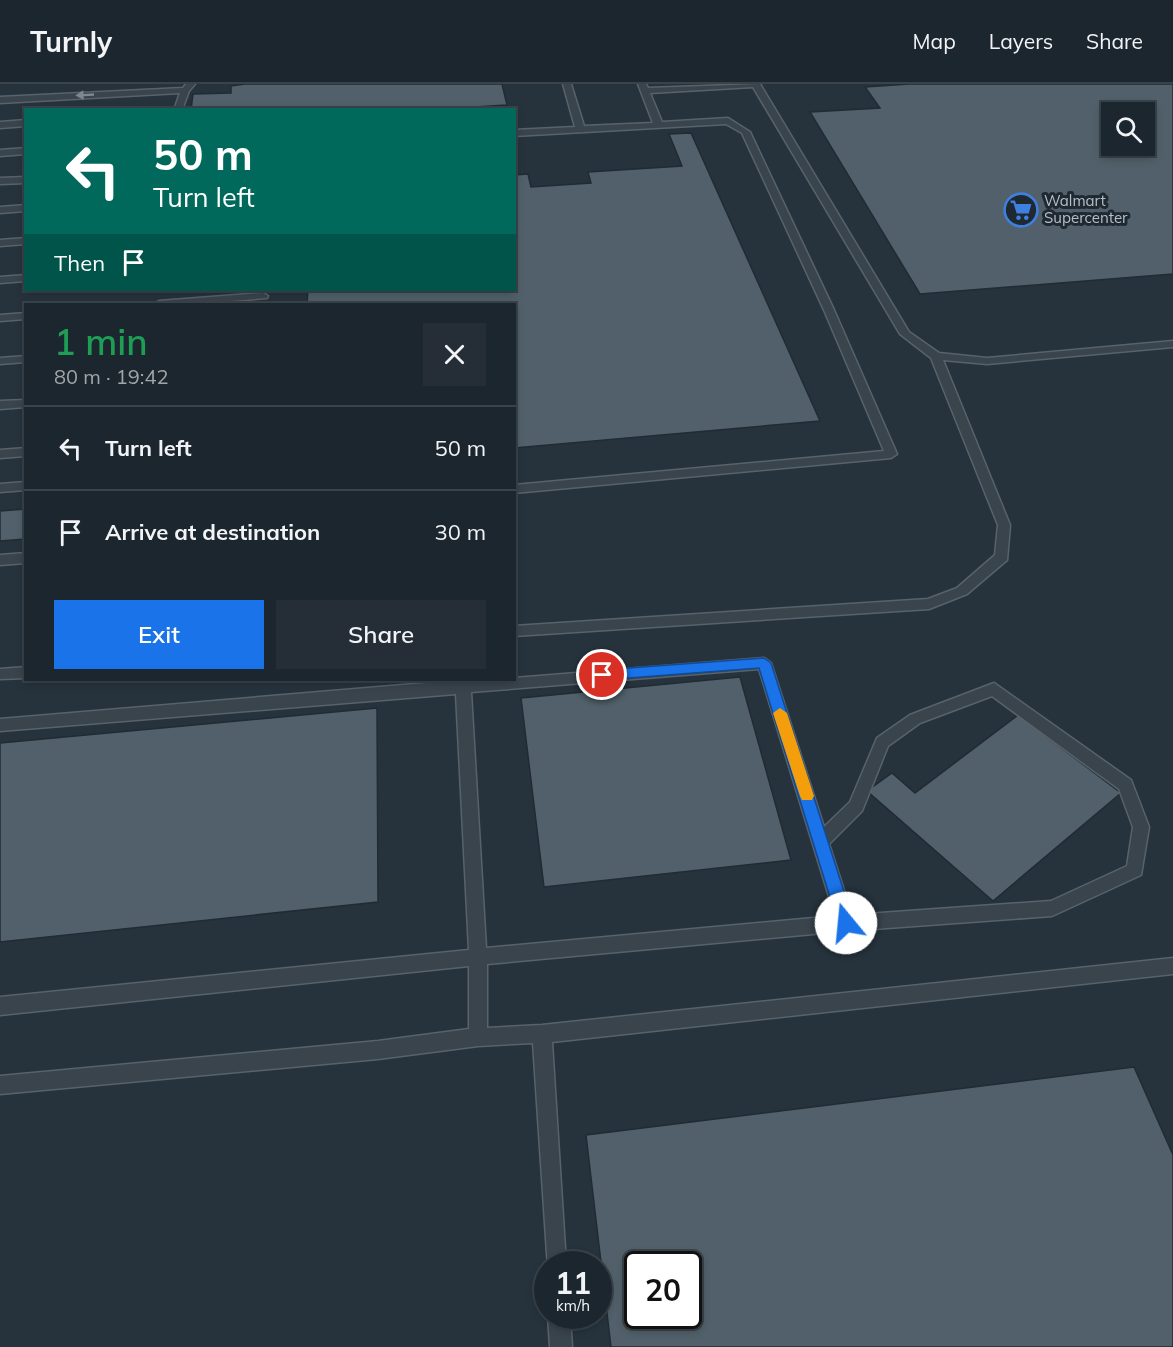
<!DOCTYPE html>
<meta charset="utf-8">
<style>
body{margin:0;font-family:Mulish,sans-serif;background:#252e36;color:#f1f3f6;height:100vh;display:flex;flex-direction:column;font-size:22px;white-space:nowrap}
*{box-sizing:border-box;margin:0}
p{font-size:20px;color:#a0a5aa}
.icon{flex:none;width:33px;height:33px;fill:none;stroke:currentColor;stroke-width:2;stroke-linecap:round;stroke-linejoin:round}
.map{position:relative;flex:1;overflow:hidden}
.sheet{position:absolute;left:24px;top:219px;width:492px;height:378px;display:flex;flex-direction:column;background:#1c262e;border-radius:0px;box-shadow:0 3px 9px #0003,0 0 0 2px #3a434a}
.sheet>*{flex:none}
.guide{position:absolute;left:24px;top:24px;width:492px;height:183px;border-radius:0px;box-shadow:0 3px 9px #0003,0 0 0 2px #3a434a;background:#00695c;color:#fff;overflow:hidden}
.tools{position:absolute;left:1101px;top:18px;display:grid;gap:12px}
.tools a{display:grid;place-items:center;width:54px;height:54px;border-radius:0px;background:#1c262e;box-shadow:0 3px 9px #0003,0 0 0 2px #3a434a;font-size:30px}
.speed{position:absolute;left:534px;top:1167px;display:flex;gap:12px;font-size:30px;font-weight:700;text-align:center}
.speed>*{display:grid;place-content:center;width:78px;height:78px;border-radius:50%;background:#1c262e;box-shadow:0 3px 9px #0003,0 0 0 2px #3a434a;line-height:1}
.speed small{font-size:15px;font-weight:400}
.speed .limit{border:3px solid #111;border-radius:9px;background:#fff;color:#111}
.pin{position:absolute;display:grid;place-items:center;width:51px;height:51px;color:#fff;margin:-26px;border:3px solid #fff;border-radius:50%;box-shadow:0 2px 6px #0007}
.me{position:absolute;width:66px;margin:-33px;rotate:343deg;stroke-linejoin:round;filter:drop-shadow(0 0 4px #0008)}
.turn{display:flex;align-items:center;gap:21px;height:126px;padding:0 30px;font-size:27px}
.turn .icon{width:78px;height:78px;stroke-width:2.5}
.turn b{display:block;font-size:42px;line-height:51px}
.then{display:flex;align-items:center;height:57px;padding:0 30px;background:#0003;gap:12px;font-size:22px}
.round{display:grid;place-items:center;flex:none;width:63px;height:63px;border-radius:0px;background:#252e36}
.headline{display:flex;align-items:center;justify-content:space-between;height:102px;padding:0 30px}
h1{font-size:36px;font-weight:600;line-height:45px;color:#1e9e55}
.primary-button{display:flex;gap:12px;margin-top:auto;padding:12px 30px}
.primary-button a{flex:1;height:69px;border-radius:0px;background:#1a73e8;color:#fff;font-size:24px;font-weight:600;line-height:69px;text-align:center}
.primary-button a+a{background:#252e36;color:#f1f3f6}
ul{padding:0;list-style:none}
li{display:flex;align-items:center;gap:18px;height:84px;padding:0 30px;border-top:2px solid #3a434a}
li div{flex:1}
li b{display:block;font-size:22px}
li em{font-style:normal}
header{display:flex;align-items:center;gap:36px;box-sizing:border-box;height:84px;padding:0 30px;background:#1c262e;border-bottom:2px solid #3a434a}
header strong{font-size:28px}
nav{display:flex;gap:33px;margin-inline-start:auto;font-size:21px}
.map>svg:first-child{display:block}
.building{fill:#51606a;stroke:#212b34;stroke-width:1.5;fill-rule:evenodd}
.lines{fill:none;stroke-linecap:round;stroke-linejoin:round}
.service-casing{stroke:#58626b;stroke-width:3}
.service{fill:#3a444d;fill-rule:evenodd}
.oneway{fill:#7e8891}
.route{fill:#1a73e8;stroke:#114b97;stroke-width:1.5}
.slow{fill:#f59e0b}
.labels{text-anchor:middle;stroke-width:6;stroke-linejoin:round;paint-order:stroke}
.far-poi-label{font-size:15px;fill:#b6bfc8;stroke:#1f2932;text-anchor:start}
</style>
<header>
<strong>Turnly</strong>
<nav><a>Map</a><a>Layers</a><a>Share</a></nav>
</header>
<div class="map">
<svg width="1173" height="1263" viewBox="0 0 1173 1263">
<rect width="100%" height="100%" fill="#26333d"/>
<path class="building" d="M245 0H502L507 21 425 26H191L193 10 231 9V2Z
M909 0H1173V190L920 210 810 28 880 24 865 3ZM1112 28H1144V62H1112Z
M691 49 820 337 514 364V220H307L308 206H514V91L528 90 531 103 591 99 588 88 682 82 669 50Z
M26 425V455L0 457V427Z
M740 593 791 776 544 803 521 614Z
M377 624 378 818 0 858V659Z
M1018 631 1121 709 993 817 867 707 892 689 915 709Z
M1134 983 1173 1071V1263H611L586 1051ZM638 1180H688V1232H638Z"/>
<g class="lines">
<defs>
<path id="service" d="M186 0H195L189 7 182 26H174L180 9 0 19V13L183 4Z
M563 0H571L584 42 653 39 638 0H646L648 4 760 0 909 248 939 269 987 274 1173 257V263L987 280 943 276 1010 441 1007 476 967 510 929 525 514 552V542L928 515 957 504 995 471 998 441 931 274 900 250 753 3 650 9 662 38 728 34 750 48 834 226 897 370 891 374 514 409V401L884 367 824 226 742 49 726 40 514 52V46L575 43Z
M26 36V42L0 44V38Z
M26 64V70L0 72V66Z
M26 93V99L0 100V94Z
M26 121V127L0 129V123Z
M26 154V160L0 162V156Z
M26 191V197L0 199V193Z
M263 209 268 212 267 214 194 220H154L159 217Z
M26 229V235L0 237V231Z
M26 272V278L0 280V274Z
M26 316V323L0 325V317Z
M26 364V372L0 374V366Z
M26 398V406L0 408V400Z
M26 469V479L0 481V471Z
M764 574 771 579 824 743 850 718 877 654 910 631 994 599 1131 696 1149 743 1141 791 1052 832 846 847 487 880V944L542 941 1173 874V890L552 958 566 1180H548V1185L533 959 478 962 378 975 0 1010V992L378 957 469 945V882L0 931V913L469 866 456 610 0 647V635L463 596H514V594ZM759 585 835 832 486 864 471 608ZM992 612 1119 705 1133 743 1127 782 1051 817 852 831 829 760 862 727 888 662 920 639Z
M26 583V594L0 595V585Z
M548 1232H570L572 1263H550Z"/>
</defs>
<use href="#service" class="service-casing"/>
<use href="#service" class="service"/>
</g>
<defs><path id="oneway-solid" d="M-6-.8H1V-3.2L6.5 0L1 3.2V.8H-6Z" transform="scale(1.5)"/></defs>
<use class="oneway" href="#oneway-solid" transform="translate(85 11) rotate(177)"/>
<path class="route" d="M764 574 771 579 854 839 852 844 846 846 841 844 838 839 759 584 602 596 595 591 602 586Z"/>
<path class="slow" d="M780 624 787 629 814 712 812 716H802L800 712 773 629Z"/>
<defs>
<symbol id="supermarket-ring" viewBox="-11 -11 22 22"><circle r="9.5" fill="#1f2932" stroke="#3f7fe0" stroke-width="1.5"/><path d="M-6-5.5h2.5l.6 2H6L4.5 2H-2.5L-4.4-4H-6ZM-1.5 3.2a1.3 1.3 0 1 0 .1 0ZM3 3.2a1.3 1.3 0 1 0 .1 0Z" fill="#3f7fe0"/></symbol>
</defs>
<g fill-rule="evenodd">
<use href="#supermarket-ring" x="1002" y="107" width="38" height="38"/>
</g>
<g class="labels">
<g class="far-poi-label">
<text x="1044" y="122">Walmart<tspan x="1044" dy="17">Supercenter</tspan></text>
</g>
</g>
</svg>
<div class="tools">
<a><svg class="icon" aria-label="search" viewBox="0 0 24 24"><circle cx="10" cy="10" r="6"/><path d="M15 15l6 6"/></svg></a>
</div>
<div class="speed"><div>11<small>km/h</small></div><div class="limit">20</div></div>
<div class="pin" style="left:602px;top:591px;background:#d93025"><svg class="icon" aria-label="arrive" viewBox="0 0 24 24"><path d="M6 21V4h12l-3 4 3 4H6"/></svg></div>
<svg class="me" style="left:846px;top:839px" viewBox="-20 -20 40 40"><circle r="19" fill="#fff"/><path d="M0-13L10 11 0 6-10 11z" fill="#1a73e8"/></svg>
<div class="guide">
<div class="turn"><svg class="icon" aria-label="left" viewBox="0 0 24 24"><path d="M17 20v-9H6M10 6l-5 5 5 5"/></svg><div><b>50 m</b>Turn left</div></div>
<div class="then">Then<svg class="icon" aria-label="arrive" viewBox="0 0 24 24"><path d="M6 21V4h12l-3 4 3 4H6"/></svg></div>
</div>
<section class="sheet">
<div class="headline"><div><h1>1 min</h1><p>80 m · 19:42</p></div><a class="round"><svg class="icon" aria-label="close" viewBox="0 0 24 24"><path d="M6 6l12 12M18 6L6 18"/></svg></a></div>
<ul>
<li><svg class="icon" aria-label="left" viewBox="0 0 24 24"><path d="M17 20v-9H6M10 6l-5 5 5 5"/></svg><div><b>Turn left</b></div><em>50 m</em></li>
<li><svg class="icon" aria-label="arrive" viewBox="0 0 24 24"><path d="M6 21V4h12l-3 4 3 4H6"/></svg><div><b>Arrive at destination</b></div><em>30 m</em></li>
</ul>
<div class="primary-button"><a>Exit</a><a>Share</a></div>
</section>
</div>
